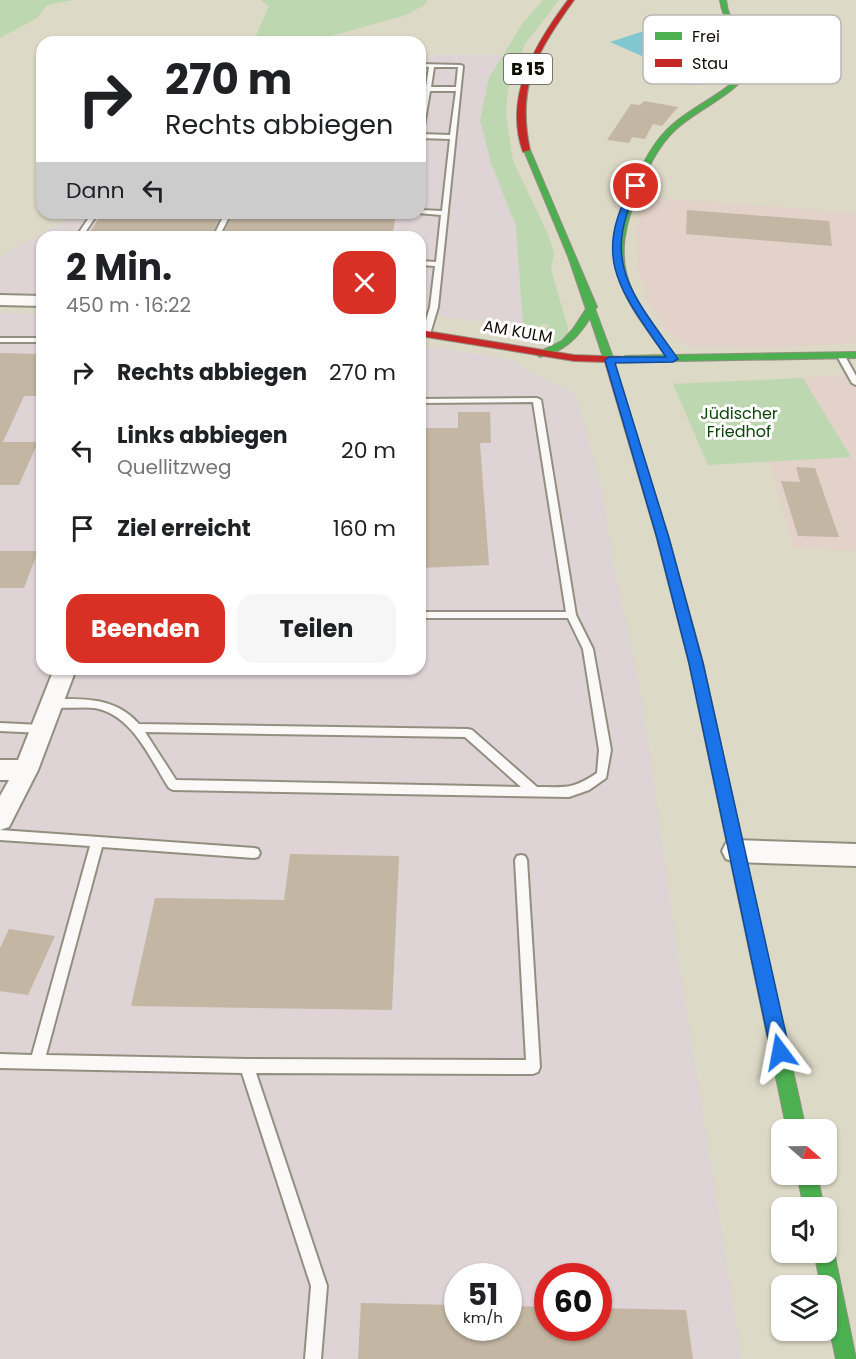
<!DOCTYPE html>
<html lang="de">
<meta charset="utf-8">
<style>
body{margin:0;font-family:Poppins,sans-serif;background:#f6f6f6;color:#202124;height:100vh;display:flex;flex-direction:column;font-size:22px;white-space:nowrap}
*{box-sizing:border-box;margin:0}
p{font-size:20px;color:#757577}
.icon{flex:none;width:33px;height:33px;fill:none;stroke:currentColor;stroke-width:2;stroke-linecap:round;stroke-linejoin:round}
.map{position:relative;flex:1;overflow:hidden}
.side{position:absolute;left:36px;top:231px;width:390px;height:444px;display:flex;flex-direction:column;background:#fff;border-radius:18px;box-shadow:0 2px 4px #0004}
.side>*{flex:none}
.top-card{position:absolute;left:36px;top:36px;width:390px;height:183px;border-radius:18px;box-shadow:0 2px 4px #0004;background:#fff;color:#202124;overflow:hidden}
.needle{width:39px;rotate:110deg}
.buttons{position:absolute;left:771px;top:1119px;display:grid;gap:12px}
.buttons a{display:grid;place-items:center;width:66px;height:66px;border-radius:12px;background:#fff;box-shadow:0 2px 4px #0004;font-size:30px}
.speed{position:absolute;left:444px;top:1263px;display:flex;gap:12px;font-size:30px;font-weight:700;text-align:center}
.speed>*{display:grid;place-content:center;width:78px;height:78px;border-radius:50%;background:#fff;box-shadow:0 2px 4px #0004;line-height:1}
.speed small{font-size:15px;font-weight:400}
.speed .limit{border:9px solid #d22;background:#fff;color:#111}
.pin{position:absolute;display:grid;place-items:center;width:51px;height:51px;color:#fff;margin:-26px;border:3px solid #fff;border-radius:50%;box-shadow:0 2px 6px #0007}
.me{position:absolute;width:66px;margin:-33px;rotate:347deg;stroke-linejoin:round;filter:drop-shadow(0 0 4px #0008)}
.turn{display:flex;align-items:center;gap:21px;height:126px;padding:0 30px;font-size:27px}
.turn .icon{width:78px;height:78px;stroke-width:2.5}
.turn b{display:block;font-size:42px;line-height:51px}
.then{display:flex;align-items:center;height:57px;padding:0 30px;background:#0003;gap:12px;font-size:22px}
.round{display:grid;place-items:center;flex:none;width:63px;height:63px;border-radius:18px;background:#f6f6f6}
.headline{display:flex;align-items:center;justify-content:space-between;height:102px;padding:0 30px}
h1{font-size:36px;font-weight:700;line-height:45px}
.cta{display:flex;gap:12px;margin-top:auto;padding:12px 30px}
.cta a{flex:1;height:69px;border-radius:18px;background:#d93025;color:#fff;font-size:24px;font-weight:700;line-height:69px;text-align:center}
.cta a+a{background:#f6f6f6;color:#202124}
ul{padding:0;list-style:none}
li{display:flex;align-items:center;gap:18px;height:78px;padding:0 30px}
li div{flex:1}
li b{display:block;font-size:22px}
li em{font-style:normal}
.map>svg:first-child{display:block}
.commercial{fill:#ded3d5;fill-rule:evenodd}
.industrial{fill:#e3d2c9}
.green{fill:#bdd7b0}
.water{fill:#81c7d1}
.building{fill:#c3b6a3}
.lines{fill:none;stroke-linecap:round;stroke-linejoin:round}
.lane-casing{stroke:#928f81;stroke-width:4}
.street-casing{stroke:#928f81;stroke-width:4}
.fast-casing{stroke:#928f81;stroke-width:2}
.jam-casing{stroke:#928f81;stroke-width:2}
.lane{fill:#faf9f7;fill-rule:evenodd}
.street{fill:#faf9f7;fill-rule:evenodd}
.fast{fill:#4caf50;fill-rule:evenodd}
.jam{fill:#c62828;fill-rule:evenodd}
.route{fill:#1a73e8;stroke:#114b97;stroke-width:1.5}
.labels{text-anchor:middle;stroke-width:6;stroke-linejoin:round;paint-order:stroke}
.far-street-label{font-size:16px;fill:#0f0d04;stroke:#fff}
.far-park-label{font-size:16px;fill:#0e450b;stroke:#fff}
.shield{fill:#fff;stroke:#57564f;stroke-width:1.5}
.shield-label{font-size:18px;font-weight:bold;fill:#0f0d04}
.key{fill:#fff;stroke:#b7b6b4;stroke-width:1.5}
.key-label{font-size:16px;fill:#0f0d04}
</style>
<div class="map">
<svg width="856" height="1359" viewBox="0 0 856 1359">
<rect width="100%" height="100%" fill="#ddd9c7"/>
<path class="commercial" d="M420 55H504L489 78 480 120 491 163 516 226 523 327 420 314V237H42V296H0V257L80 213H420Z
M0 313 42 314V669H420V345L514 360 527 371 571 391 577 397 603 494 614 567 642 698 679 963 742 1359H0ZM458 1276H508V1328H458ZM548 1276H598V1328H548Z"/>
<path class="industrial" d="M646 197 856 213V343L776 348 690 347 667 331 647 299 637 266 636 228Z
M856 374V551L794 548 769 462 850 457 803 378Z"/>
<path class="green" d="M0 0H74L47 5 37 18 0 38Z
M261 0H428L423 6 403 16 309 42H253L269 6Z
M543 0H559L525 44 508 89 506 114 513 161 548 234 554 253 551 270 568 328 567 339 543 346 537 341 549 325 543 324 524 341 516 226 491 163 480 120 489 78 522 24Z
M803 378 851 457 708 465 673 384Z"/>
<path class="water" d="M671 30C702 35 727 31 740 64 722 90 688 85 659 82L662 72 651 60 610 42 641 32Z"/>
<path class="building" d="M644 101 678 107 662 126 653 124 645 139 632 137 629 143 607 140 631 104 640 105Z
M687 210 829 221 832 246 686 234Z
M102 213H222L211 237H87Z
M233 213H303L396 215 392 237H222Z
M0 353 42 354V396H24L3 442H38L19 485H0Z
M458 412H490L491 443H480L489 565 420 568V428H458Z
M796 467 815 468 839 537 798 536 781 481 800 482Z
M0 551H38L24 588H0Z
M290 854 399 856 392 1010 131 1006 155 898 284 900Z
M9 929 55 936 28 995 0 991V948Z
M361 1303 458 1305V1328H508V1306L548 1307V1328H598V1308L686 1310 693 1359H358Z"/>
<g class="lines">
<defs>
<path id="lane" d="M420 64 461 65 463 66 438 307 430 334 426 336 422 334 430 307 435 266 420 265V261L436 262 441 215 418 213H420V210L442 211 450 139 420 138V134L450 135 456 91H430L423 132 420 134V117L425 91H420V87H426L429 67 420 66ZM434 67H458L456 87H431Z
M92 213H98L82 237H76Z
M225 213H231L219 237H213Z
M0 338H42V342H0Z
M838 354 845 356 856 376V385L852 383 837 356Z
M537 398 541 400 576 615 593 649 611 750 606 778 589 790 569 797 173 790 169 788C150 759 133 715 95 708 80 706 63 710 48 706L47 703 48 700 52 699C85 699 115 697 139 724L468 729 472 730 537 787C566 787 572 790 597 773L599 750 583 649 568 618H420V612H566L533 402 420 403V399ZM145 732 465 737 521 787 176 780Z
M0 723 42 725 46 726 47 729 46 732 42 733 0 731Z
M0 830 254 848 258 849 260 853 258 857 254 858 102 847 46 1055 247 1059 526 1060 515 860 517 856 521 855 525 856 527 860 540 1067 538 1072 533 1074 256 1073 327 1286 321 1359H305L311 1286 242 1073 0 1068V1054L32 1055 90 846 0 840Z"/>
<path id="street" d="M0 295 42 296V306L0 305Z
M54 669H76L38 770 9 827 0 830V796L9 780H0V760H18Z
M735 840 856 844V866L735 862 726 859 722 851 726 843Z"/>
<path id="fast" d="M720 0H726C728 26 752 44 750 71 730 98 699 108 675 130 658 146 648 168 639 189 607 268 628 291 675 355L856 352V358L625 362 620 359 625 356 665 355C619 291 598 267 632 188 641 166 653 142 671 126 694 105 724 95 744 71 746 44 723 26 720 0Z
M523 148 530 150 597 307 595 309 614 360 612 362 604 360 590 318C577 339 564 351 540 357L535 354 562 341 573 329 586 309 568 256Z
M662 531 668 535 703 663 806 1130H787L689 663 656 535Z
M797 1174H817L824 1208H804Z
M826 1243 831 1245 834 1252 856 1359H836L826 1312V1286H821L814 1252H826Z"/>
<path id="jam" d="M568 0H574C537 52 516 85 530 150L523 152C503 96 536 43 568 0Z
M420 330 574 355 628 357V361L614 362 668 535 666 538H658L656 535 605 362 574 361 420 336Z"/>
</defs>
<use href="#lane" class="lane-casing"/>
<use href="#street" class="street-casing"/>
<use href="#fast" class="fast-casing"/>
<use href="#jam" class="jam-casing"/>
<use href="#lane" class="lane"/>
<use href="#street" class="street"/>
<use href="#fast" class="fast"/>
<use href="#jam" class="jam"/>
</g>
<path class="route" d="M633 185 639 186C598 263 635 297 678 359L673 362 615 363 669 538 703 663 790 1052 787 1058 780 1061 774 1058 771 1052 689 663 657 538 605 360 609 357H666C625 296 588 259 633 185Z"/>
<g class="labels">
<g class="far-street-label">
<text transform="translate(518 331) rotate(10)" y="6">AM KULM</text>
</g>
<g class="far-park-label">
<text x="739" y="419">Jüdischer<tspan x="739" dy="18">Friedhof</tspan></text>
</g>
<rect class="shield" x="504" y="54" width="48" height="30" rx="4.5"/>
<g class="shield-label">
<text x="528" y="75">B 15</text>
</g>
</g>
<rect x="643" y="15" width="198" height="69" rx="9" class="key"/>
<rect x="655" y="32" width="27" height="8" fill="#4caf50"/>
<rect x="655" y="59" width="27" height="8" fill="#c62828"/>
<g class="key-label">
<text x="692" y="42">Frei</text>
<text x="692" y="69">Stau</text>
</g>
</svg>
<div class="buttons">
<a><svg class="needle" viewBox="-14 -14 28 28"><path d="M0-13l5 13h-10z" fill="#e53935"/><path d="M0 13l5-13h-10z" fill="#757577"/></svg></a>
<a><svg class="icon" aria-label="sound" viewBox="0 0 24 24"><path d="M4 9h4l5-4v14l-5-4H4zM17 9q2 3 0 6"/></svg></a>
<a><svg class="icon" aria-label="layers" viewBox="0 0 24 24"><path d="M12 4l9 5-9 5-9-5zM3 14l9 5 9-5"/></svg></a>
</div>
<div class="speed"><div>51<small>km/h</small></div><div class="limit">60</div></div>
<div class="pin" style="left:636px;top:186px;background:#d93025"><svg class="icon" aria-label="arrive" viewBox="0 0 24 24"><path d="M6 21V4h12l-3 4 3 4H6"/></svg></div>
<svg class="me" style="left:780px;top:1052px" viewBox="-20 -20 40 40"><path d="M0-17L14 15 0 8-14 15z" fill="#1a73e8" stroke="#fff" stroke-width="4"/></svg>
<div class="top-card">
<div class="turn"><svg class="icon" aria-label="right" viewBox="0 0 24 24"><path d="M7 20v-9h11M14 6l5 5-5 5"/></svg><div><b>270 m</b>Rechts abbiegen</div></div>
<div class="then">Dann<svg class="icon" aria-label="left" viewBox="0 0 24 24"><path d="M17 20v-9H6M10 6l-5 5 5 5"/></svg></div>
</div>
<section class="side">
<div class="headline"><div><h1>2 Min.</h1><p>450 m · 16:22</p></div><a class="round" style="background:#d93025;color:#fff"><svg class="icon" aria-label="close" viewBox="0 0 24 24"><path d="M6 6l12 12M18 6L6 18"/></svg></a></div>
<ul>
<li><svg class="icon" aria-label="right" viewBox="0 0 24 24"><path d="M7 20v-9h11M14 6l5 5-5 5"/></svg><div><b>Rechts abbiegen</b></div><em>270 m</em></li>
<li><svg class="icon" aria-label="left" viewBox="0 0 24 24"><path d="M17 20v-9H6M10 6l-5 5 5 5"/></svg><div><b>Links abbiegen</b><p>Quellitzweg</p></div><em>20 m</em></li>
<li><svg class="icon" aria-label="arrive" viewBox="0 0 24 24"><path d="M6 21V4h12l-3 4 3 4H6"/></svg><div><b>Ziel erreicht</b></div><em>160 m</em></li>
</ul>
<div class="cta"><a>Beenden</a><a>Teilen</a></div>
</section>
</div>
